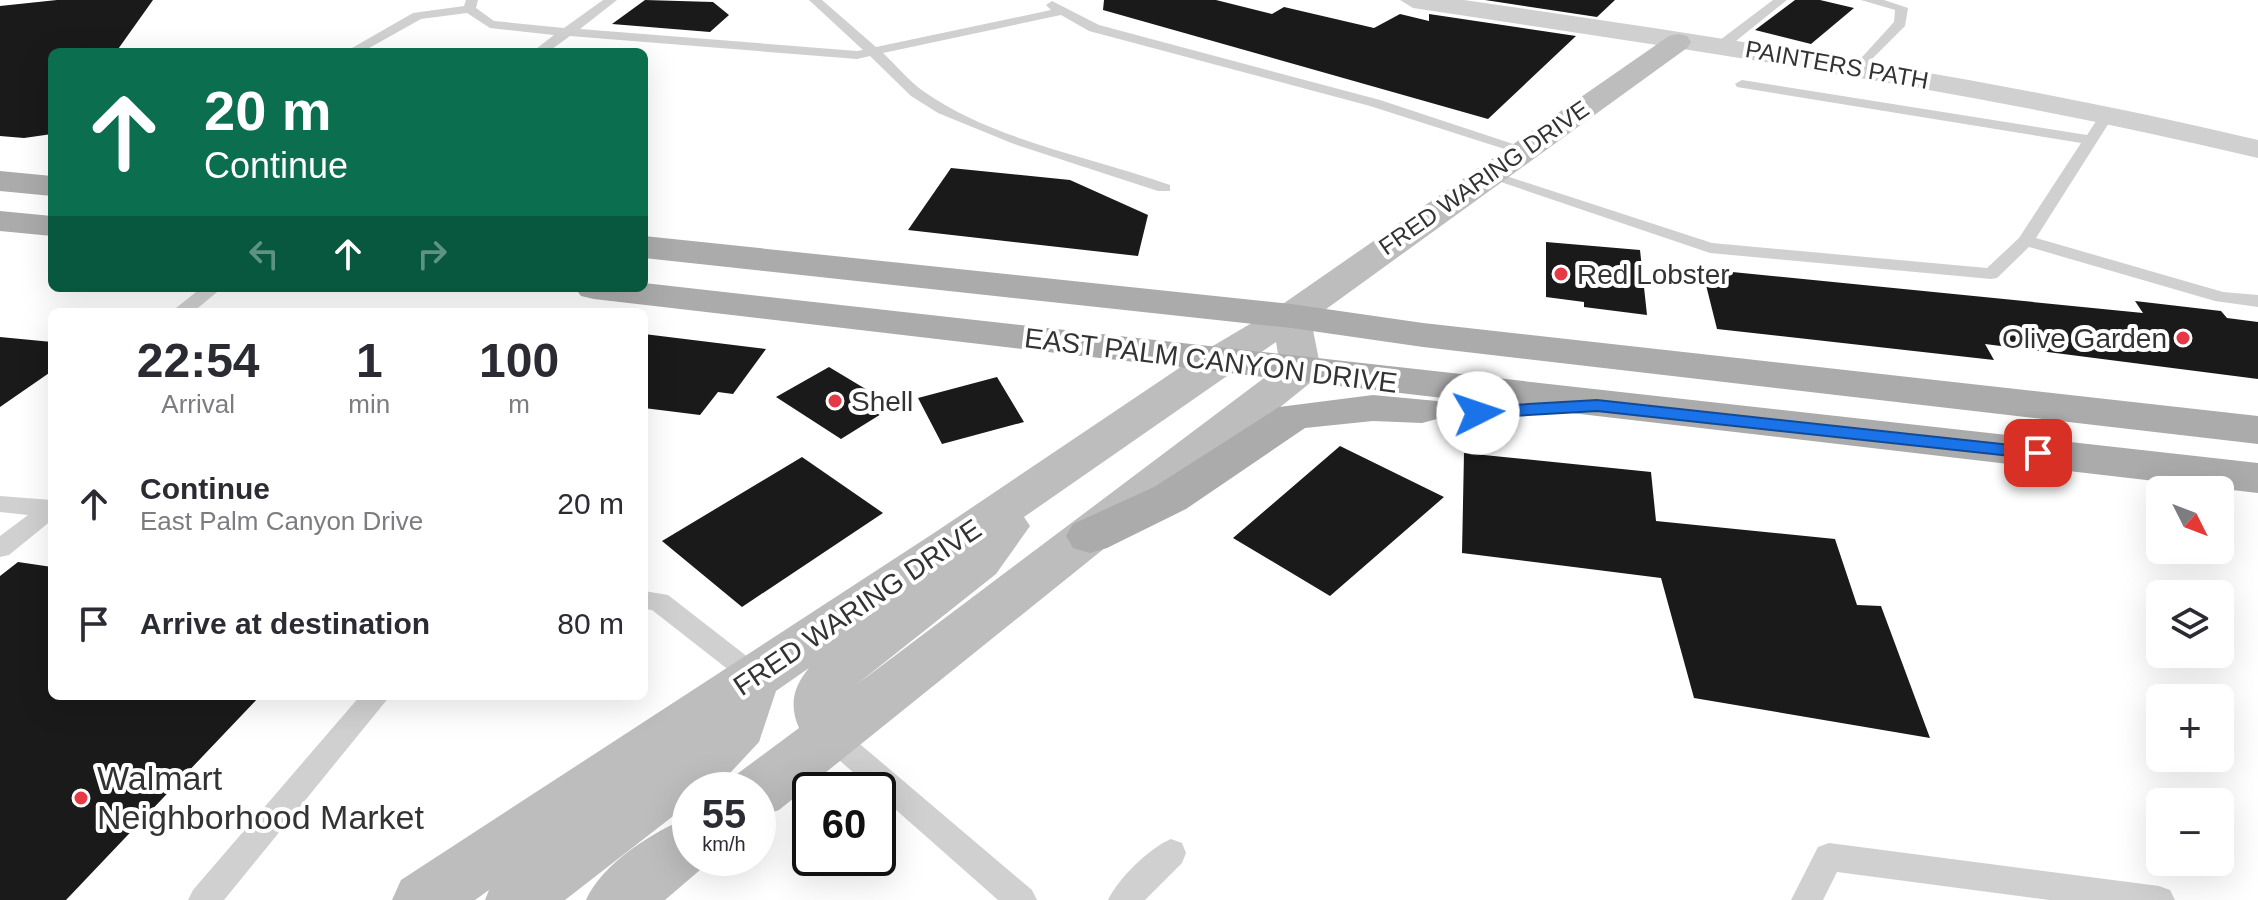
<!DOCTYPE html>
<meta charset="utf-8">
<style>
body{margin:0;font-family:Helvetica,sans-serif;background:#f7f7f7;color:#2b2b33;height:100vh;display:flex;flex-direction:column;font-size:30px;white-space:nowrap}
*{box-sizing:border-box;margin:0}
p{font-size:26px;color:#7c7c81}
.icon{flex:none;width:44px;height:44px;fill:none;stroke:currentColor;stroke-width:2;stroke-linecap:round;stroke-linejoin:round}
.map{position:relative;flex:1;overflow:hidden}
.panel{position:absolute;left:48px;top:308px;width:600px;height:392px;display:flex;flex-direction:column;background:#fff;border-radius:12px;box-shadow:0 8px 32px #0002}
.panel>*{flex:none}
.banner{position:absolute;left:48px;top:48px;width:600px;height:244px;border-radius:12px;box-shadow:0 8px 32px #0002;background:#0b6e4f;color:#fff;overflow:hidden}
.needle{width:52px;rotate:132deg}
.controls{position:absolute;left:2146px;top:476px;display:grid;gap:16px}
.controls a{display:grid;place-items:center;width:88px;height:88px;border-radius:12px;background:#fff;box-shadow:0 8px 32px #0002;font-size:40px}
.speed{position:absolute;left:672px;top:772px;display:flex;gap:16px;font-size:40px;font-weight:700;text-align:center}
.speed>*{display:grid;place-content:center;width:104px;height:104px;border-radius:50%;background:#fff;box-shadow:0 8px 32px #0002;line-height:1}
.speed small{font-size:20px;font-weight:400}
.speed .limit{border:4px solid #111;border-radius:12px;background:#fff;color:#111}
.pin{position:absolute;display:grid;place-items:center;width:68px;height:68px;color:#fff;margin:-34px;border-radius:16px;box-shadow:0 4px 12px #0006}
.me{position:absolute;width:88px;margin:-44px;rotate:86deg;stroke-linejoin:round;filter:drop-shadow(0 0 6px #0008)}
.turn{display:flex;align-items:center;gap:28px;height:168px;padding:0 24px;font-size:36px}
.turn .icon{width:104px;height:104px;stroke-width:2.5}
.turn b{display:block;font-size:56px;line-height:68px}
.lanes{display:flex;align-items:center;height:76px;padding:0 24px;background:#0003;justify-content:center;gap:40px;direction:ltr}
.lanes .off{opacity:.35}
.eta{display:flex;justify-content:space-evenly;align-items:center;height:136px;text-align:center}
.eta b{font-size:48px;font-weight:600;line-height:56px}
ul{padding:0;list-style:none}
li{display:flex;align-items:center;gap:24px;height:120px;padding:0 24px}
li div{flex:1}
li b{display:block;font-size:30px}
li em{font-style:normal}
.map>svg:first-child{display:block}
.building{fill:#1a1a1a}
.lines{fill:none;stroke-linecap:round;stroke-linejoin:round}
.lane{fill:#d0d0d0;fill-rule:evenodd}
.street{fill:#d0d0d0;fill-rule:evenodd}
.secondary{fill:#bdbdbd;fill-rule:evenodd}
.primary{fill:#ababab;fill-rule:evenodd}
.route{fill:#1a73e8;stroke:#114b97;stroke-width:2}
.poi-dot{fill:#e63946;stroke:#fff;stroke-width:3}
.labels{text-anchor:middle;stroke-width:8;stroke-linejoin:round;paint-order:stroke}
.far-street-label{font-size:24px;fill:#333;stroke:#fff}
.poi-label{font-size:28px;fill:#333;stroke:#fff;text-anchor:start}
.street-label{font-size:28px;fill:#333;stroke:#fff}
.near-poi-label{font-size:34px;fill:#333;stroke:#fff;text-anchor:start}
</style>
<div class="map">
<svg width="2258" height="900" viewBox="0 0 2258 900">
<rect width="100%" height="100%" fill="#fff"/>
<path class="building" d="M57 0H153L116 52H52V134L24 138 0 136V6Z
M645 0 713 2 729 15 710 32 612 24Z
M1104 0H1216L1272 14 1284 7 1374 28 1400 14 1429 21V14L1576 36 1488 119 1103 10Z
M1485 0H1615L1597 17Z
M1795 0H1820L1854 8 1811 44 1755 30Z
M951 168 1070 180 1148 215 1138 256 908 230Z
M1546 242 1640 250 1647 315 1584 307V302L1546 297Z
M1702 269 2143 313 2135 301 2221 311 2227 318 2258 322V379L1985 344 1994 360 1717 329Z
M644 334 766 349 733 394 718 392 700 415 644 408Z
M0 337 52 342V371L0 407Z
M829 367 894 406 841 439 776 397Z
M997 377 1024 422 942 444 918 398Z
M1340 446 1444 497 1330 596 1233 538Z
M1464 453 1651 472 1656 521 1835 539 1857 605 1881 606 1930 738 1694 698 1661 578 1462 553Z
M802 457 883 513 742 607 662 541Z
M18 562 52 567V696H260L66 900H0V576Z"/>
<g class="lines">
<path class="lane" d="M466 0H478L476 8 494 21 564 28 603 0H617L580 29 857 51 863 50 809 0H822L876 47 1051 10 1046 5 1052 1 1099 25 1380 100 1531 150 1517 153 1370 106 1089 31 1061 15 883 53C896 65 909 81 923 91 994 141 1089 156 1170 185V191H1158L1014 144 938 113 911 96 870 56 857 59 570 36 548 52H532L554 35 490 28 467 13 421 19 362 52H345L413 13 464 6Z
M1773 0H1787L1726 49H1716V43Z
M1861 0H1884L1908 8 1905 26 1860 71 1853 67 1894 22 1895 10Z
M1742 80 2087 135 2102 112H2112L2114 115 2036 238 2223 292 2258 295V307L2215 301 2029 247 1997 278 1991 279 1710 253 1480 175 1488 170 1494 172 1712 243 1987 268 2019 238 2081 143 1737 87 1735 84Z
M201 288H222L193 312H171Z
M0 496 52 500V520L9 555 0 557V536L28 515 0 512Z
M644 591 668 595 762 668 766 675 762 682 753 685 744 682 652 610 644 609Z
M360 696H390L224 900H188L193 890Z
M831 725 841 728 1032 890 1037 900H998L878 794V790H873L821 744 817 736 821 728Z
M1171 839 1182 843 1186 853 1182 863 1145 900H1108C1118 879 1149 848 1171 839Z
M1829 843 2159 886 2170 890 2175 900H2050L1837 872 1823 900H1791L1818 847Z"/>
<path class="street" d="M1400 0H1464C1730 39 1996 78 2258 140V158C1979 91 1696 51 1413 8Z"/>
<path class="secondary" d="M1678 34 1687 36 1691 42 1687 48 1311 320 1321 370 1315 379 779 810 758 817V790H730L737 774 799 728C789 705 793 687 809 668L776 691 759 742 731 772 707 790H690V803L565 900H485L489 890 475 900H392L401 880 937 531 1206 350 1277 308 1669 36ZM1276 342 1280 366 856 685 996 574 1030 526 1024 517Z
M690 817V858H714L665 900H586C602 864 653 831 690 817Z"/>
<path class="primary" d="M0 171 52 176V196L0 191Z
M0 211 52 216V236L0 231Z
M644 236 1291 304 1423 323 2258 416V444L1423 347 1291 328 644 258Z
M644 283 2258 463V493L594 299 581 296 575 288H644Z
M1373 395 1437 401 1443 410 1437 419 1422 423 1373 421 1305 428 1186 509 1107 548 1090 553 1073 548 1066 536 1073 524 1154 487 1279 407Z"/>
</g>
<path class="route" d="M1597 400 2038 448 2047 453 2038 459 1597 411 1478 418 1470 413 1478 407Z"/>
<g class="poi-dot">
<circle cx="1561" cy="274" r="8"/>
<circle cx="2183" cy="338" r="8"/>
<circle cx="835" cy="401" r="8"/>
<circle cx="81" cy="798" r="8"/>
</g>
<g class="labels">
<g class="far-street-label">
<text transform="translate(1837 65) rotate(10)" y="8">PAINTERS PATH</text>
<text transform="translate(1484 178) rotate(-35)" y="8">FRED WARING DRIVE</text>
</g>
<g class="poi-label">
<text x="1577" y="284">Red Lobster</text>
<text x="2167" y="348" text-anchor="end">Olive Garden</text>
<text x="851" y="411">Shell</text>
</g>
<g class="street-label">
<text transform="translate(1211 360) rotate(7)" y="10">EAST PALM CANYON DRIVE</text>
<text transform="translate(857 607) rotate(-34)" y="10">FRED WARING DRIVE</text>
</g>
<g class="near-poi-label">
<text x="97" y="790">Walmart<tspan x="97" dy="39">Neighborhood Market</tspan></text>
</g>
</g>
</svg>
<div class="controls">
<a><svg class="needle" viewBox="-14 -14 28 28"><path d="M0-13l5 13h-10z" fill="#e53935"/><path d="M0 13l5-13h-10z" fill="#7c7c81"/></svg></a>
<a><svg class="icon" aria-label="layers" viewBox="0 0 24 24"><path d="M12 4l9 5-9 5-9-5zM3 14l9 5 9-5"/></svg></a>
<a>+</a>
<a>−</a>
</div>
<div class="speed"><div>55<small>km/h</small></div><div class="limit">60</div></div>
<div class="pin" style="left:2038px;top:453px;background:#d93025"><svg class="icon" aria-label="arrive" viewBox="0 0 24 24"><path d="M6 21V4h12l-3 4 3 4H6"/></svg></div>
<svg class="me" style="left:1478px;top:413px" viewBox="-20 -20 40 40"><circle r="19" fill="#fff"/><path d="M0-13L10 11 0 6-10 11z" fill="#1a73e8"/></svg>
<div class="banner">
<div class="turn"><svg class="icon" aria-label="ahead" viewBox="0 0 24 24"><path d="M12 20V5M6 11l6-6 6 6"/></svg><div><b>20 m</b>Continue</div></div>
<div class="lanes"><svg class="icon off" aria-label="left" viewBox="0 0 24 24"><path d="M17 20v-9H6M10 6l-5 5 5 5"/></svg><svg class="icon" aria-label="ahead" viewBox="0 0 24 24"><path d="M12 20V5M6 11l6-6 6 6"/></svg><svg class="icon off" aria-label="right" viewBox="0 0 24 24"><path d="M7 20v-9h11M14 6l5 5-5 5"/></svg></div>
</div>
<section class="panel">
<div class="eta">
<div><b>22:54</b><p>Arrival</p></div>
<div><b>1</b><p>min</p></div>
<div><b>100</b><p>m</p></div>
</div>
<ul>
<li><svg class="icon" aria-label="ahead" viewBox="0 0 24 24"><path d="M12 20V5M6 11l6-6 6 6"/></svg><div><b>Continue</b><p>East Palm Canyon Drive</p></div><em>20 m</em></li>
<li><svg class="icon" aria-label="arrive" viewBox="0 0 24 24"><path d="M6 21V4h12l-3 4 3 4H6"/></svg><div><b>Arrive at destination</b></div><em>80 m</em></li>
</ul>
</section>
</div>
